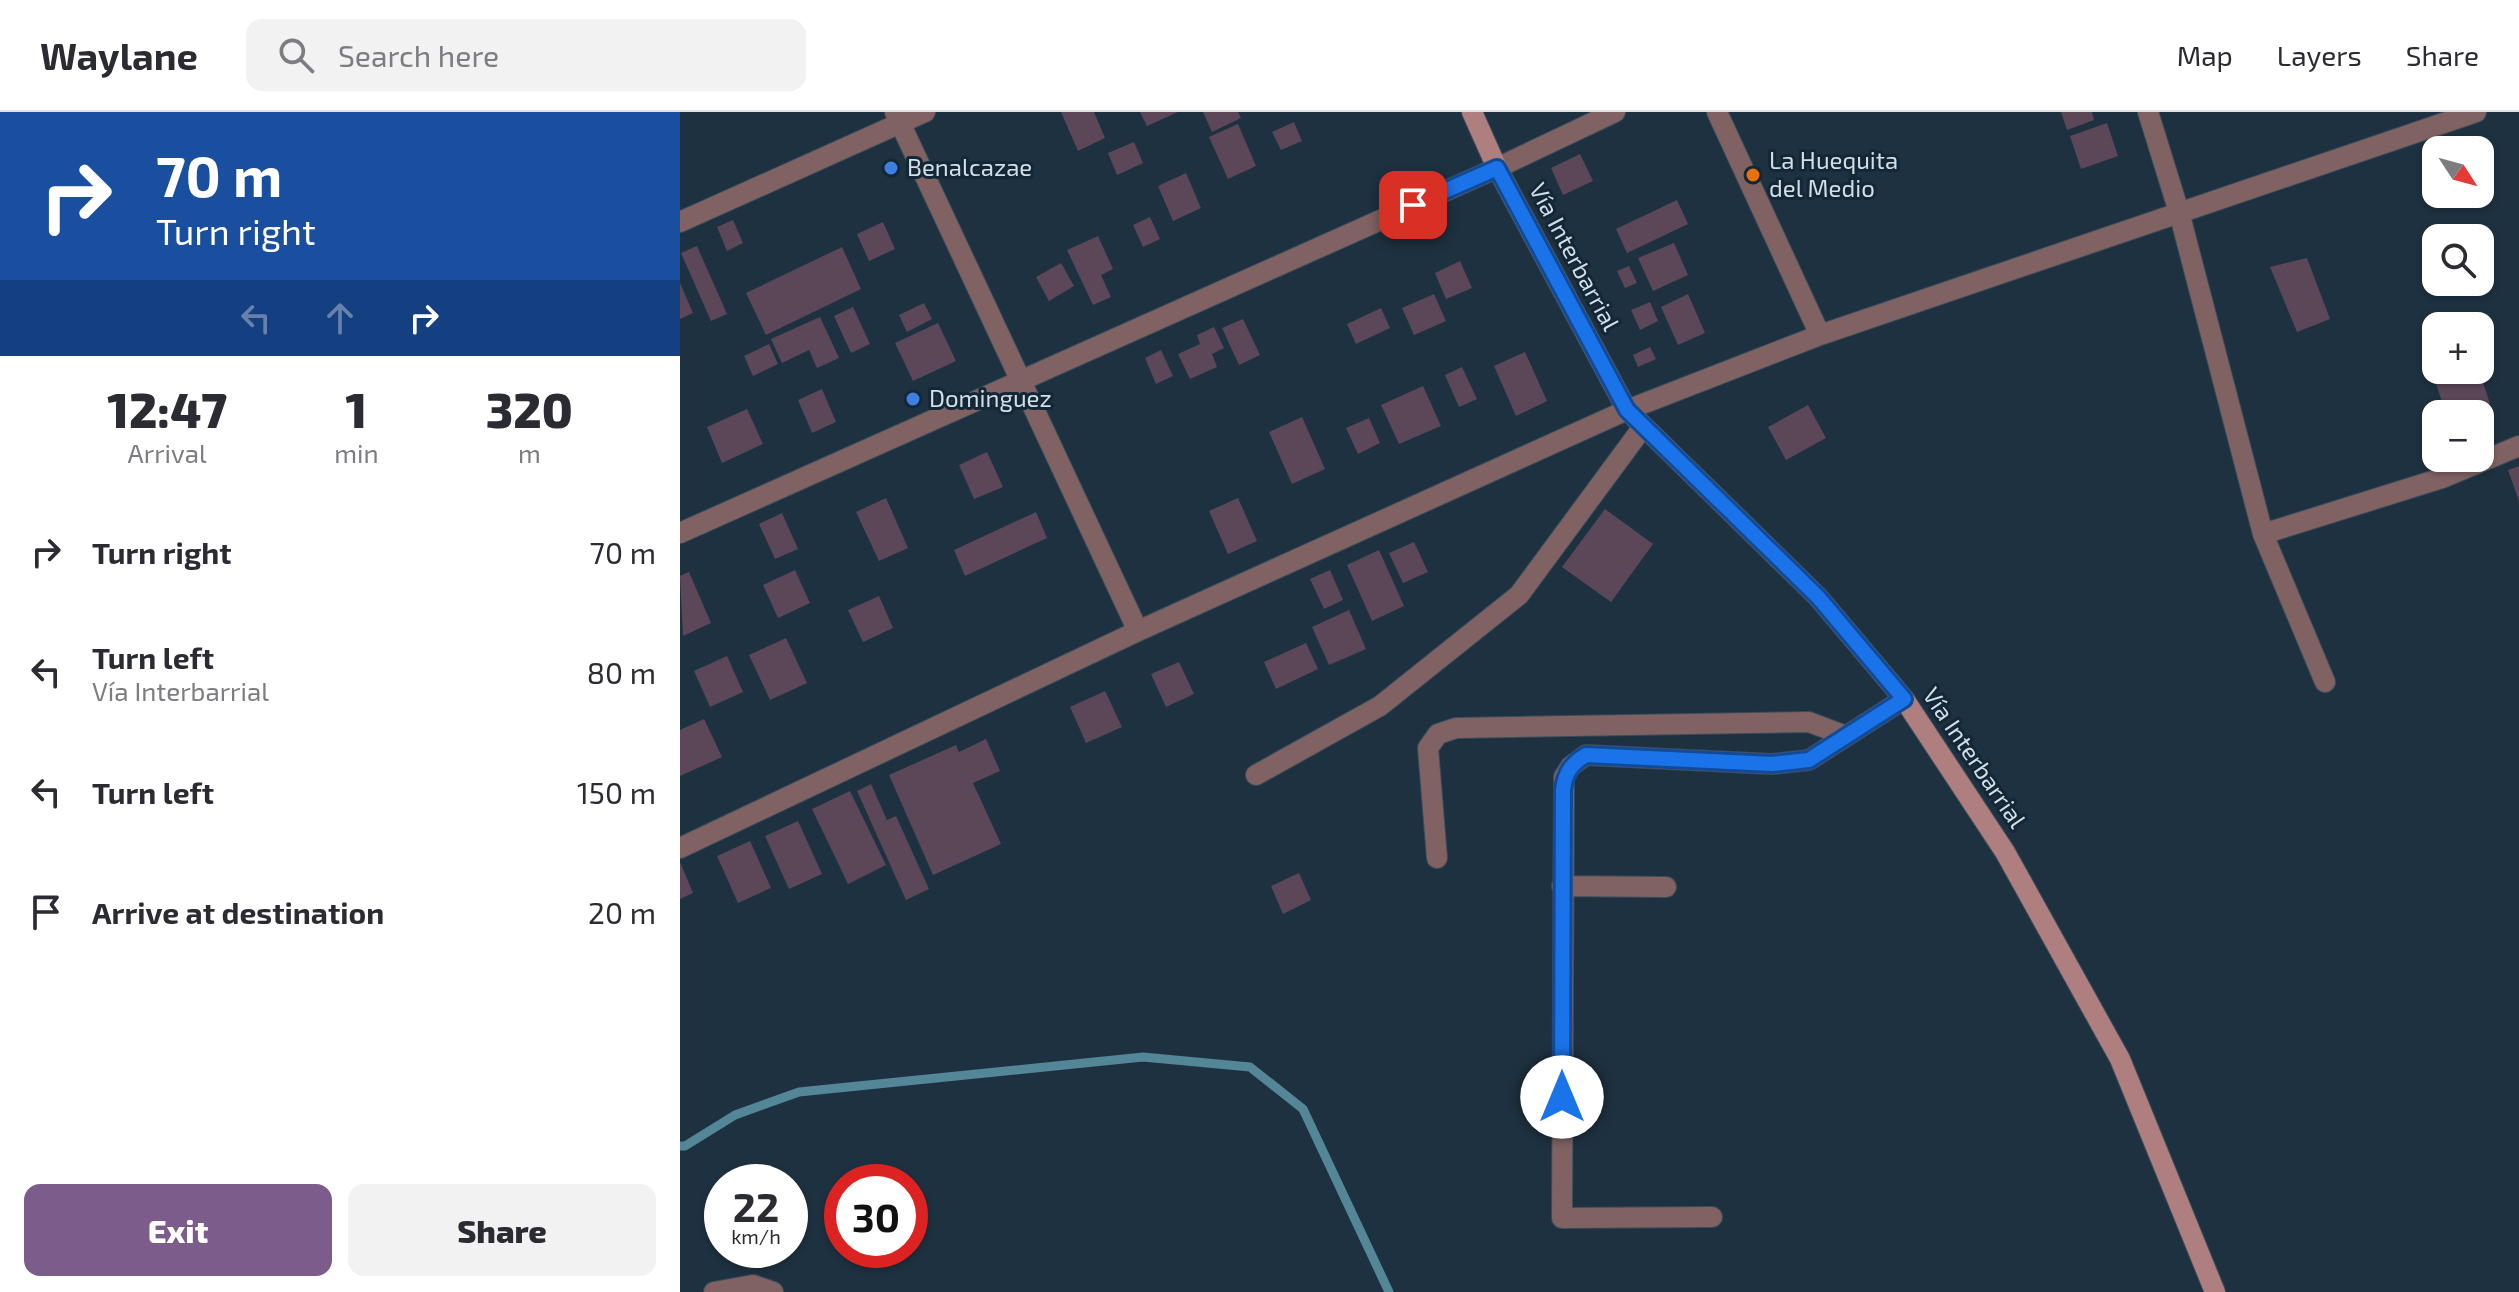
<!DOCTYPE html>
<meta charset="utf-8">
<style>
body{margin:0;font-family:"Exo 2",sans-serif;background:#f2f2f3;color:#2b2b33;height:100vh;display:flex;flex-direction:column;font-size:30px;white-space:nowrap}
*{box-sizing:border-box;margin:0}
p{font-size:26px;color:#7c7c81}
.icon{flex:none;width:44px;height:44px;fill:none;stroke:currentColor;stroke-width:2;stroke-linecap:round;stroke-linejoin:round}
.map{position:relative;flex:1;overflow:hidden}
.side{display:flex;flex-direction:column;background:#fff;width:680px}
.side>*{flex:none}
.guide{background:#1a4fa0;color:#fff;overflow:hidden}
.needle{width:52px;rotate:126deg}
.controls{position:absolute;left:1742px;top:24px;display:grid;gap:16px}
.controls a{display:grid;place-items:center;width:72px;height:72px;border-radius:16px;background:#fff;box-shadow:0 2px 6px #0004;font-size:40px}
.speed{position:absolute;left:24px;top:1052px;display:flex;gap:16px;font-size:40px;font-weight:700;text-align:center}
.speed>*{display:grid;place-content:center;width:104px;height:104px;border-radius:50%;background:#fff;box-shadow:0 2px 6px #0004;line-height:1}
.speed small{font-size:20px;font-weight:400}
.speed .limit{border:12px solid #d22;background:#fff;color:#111}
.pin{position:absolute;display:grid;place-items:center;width:68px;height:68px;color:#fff;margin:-34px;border-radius:16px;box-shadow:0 4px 12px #0006}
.me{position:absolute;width:88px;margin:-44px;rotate:0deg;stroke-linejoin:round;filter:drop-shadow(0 0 6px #0008)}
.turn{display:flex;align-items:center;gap:28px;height:168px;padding:0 24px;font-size:36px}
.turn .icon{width:104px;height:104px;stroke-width:2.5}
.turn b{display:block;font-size:56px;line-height:68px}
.lanes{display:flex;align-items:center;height:76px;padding:0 24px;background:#0003;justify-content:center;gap:40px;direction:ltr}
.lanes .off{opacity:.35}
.eta{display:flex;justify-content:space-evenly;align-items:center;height:136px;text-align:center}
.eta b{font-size:48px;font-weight:800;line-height:56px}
.primary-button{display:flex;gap:16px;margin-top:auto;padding:16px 24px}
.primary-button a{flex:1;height:92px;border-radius:16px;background:#7b5c8a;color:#fff;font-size:32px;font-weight:800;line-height:92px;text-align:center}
.primary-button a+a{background:#f2f2f3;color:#2b2b33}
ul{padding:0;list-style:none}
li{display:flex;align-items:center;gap:24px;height:120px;padding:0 24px}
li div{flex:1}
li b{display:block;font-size:30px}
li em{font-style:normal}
header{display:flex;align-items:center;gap:48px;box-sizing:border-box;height:112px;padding:0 40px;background:#fff;border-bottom:2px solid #e1e1e2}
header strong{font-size:38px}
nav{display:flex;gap:44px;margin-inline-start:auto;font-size:28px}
.search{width:560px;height:72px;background:#f2f2f3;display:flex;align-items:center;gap:20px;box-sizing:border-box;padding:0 28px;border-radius:16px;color:#7c7c81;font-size:30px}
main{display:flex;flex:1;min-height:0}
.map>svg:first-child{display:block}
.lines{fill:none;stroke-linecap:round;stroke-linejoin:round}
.stream{stroke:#538696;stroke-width:9}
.building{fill:#5b4758}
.minor-casing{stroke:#3b4d5b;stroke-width:22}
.secondary-casing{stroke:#3b4d5b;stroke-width:22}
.minor{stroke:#816262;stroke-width:20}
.secondary{stroke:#af7e7f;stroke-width:20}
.route-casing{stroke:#114b97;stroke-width:20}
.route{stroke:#1a73e8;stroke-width:14}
.shop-dot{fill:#3f7fe0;stroke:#142736;stroke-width:3}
.food-dot{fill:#e8710a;stroke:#142736;stroke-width:3}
.labels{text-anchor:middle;stroke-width:6;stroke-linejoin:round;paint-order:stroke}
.poi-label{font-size:24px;fill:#d2dee8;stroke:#142736;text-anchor:start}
.street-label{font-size:24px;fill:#d2dee8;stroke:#142736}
</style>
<header>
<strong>Waylane</strong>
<div class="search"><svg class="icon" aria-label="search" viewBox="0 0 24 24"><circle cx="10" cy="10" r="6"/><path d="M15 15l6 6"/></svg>Search here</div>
<nav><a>Map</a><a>Layers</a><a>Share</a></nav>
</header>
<main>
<section class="side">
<div class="guide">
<div class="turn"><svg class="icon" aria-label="right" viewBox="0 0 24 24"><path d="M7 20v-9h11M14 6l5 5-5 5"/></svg><div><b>70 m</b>Turn right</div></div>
<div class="lanes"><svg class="icon off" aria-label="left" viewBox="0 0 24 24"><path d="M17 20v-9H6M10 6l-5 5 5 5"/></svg><svg class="icon off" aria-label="ahead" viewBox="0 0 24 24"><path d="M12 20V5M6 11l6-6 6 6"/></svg><svg class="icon" aria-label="right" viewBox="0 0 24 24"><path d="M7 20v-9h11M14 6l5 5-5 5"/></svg></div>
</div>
<div class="eta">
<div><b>12:47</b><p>Arrival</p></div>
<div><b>1</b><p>min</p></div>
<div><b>320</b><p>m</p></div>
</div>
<ul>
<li><svg class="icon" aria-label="right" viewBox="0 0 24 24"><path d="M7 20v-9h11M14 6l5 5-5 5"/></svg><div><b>Turn right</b></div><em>70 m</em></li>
<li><svg class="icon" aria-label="left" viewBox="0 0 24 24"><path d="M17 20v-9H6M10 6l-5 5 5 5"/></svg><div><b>Turn left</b><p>Vía Interbarrial</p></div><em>80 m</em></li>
<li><svg class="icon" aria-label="left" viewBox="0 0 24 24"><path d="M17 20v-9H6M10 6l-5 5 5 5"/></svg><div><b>Turn left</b></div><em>150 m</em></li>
<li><svg class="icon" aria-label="arrive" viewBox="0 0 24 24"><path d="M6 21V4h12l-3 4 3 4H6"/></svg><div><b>Arrive at destination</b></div><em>20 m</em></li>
</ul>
<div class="primary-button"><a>Exit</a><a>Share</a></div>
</section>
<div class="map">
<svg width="1839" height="1180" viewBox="0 0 1839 1180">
<rect width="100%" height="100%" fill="#1e3140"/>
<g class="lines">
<path class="stream" d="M0 1034H5L55 1003 119 980 463 945 570 955 623 997 709 1180"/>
</g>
<path class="building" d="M381 0H414L425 26 398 39Z
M460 0H498L467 14Z
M523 0H558L561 6 532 20Z
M1381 0H1412L1414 8 1387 18Z
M614 10 622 29 601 38 592 20Z
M1427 11 1438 44 1401 57 1390 24Z
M558 12 576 54 548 67 529 25Z
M454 30 463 51 437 63 428 41Z
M900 42 913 69 883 83 871 56Z
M506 61 521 96 493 109 478 74Z
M997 88 1008 112 947 141 936 117Z
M470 105 480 127 463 135 453 113Z
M53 108 63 131 47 139 37 115Z
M203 110 215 137 189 149 177 122Z
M418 124 433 157 421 163 431 185 413 193 387 138Z
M994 131 1008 163 973 179 958 146Z
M17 134 47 202 31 209 1 141Z
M162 135 181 177 86 223 66 181Z
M1627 146 1650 207 1617 220 1590 155Z
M780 149 792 176 766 187 755 161Z
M381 151 394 174 369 189 356 165Z
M949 154 957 171 945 176 937 159Z
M0 171 13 201 0 207Z
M754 182 766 209 734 223 722 196Z
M1008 182 1025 221 998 233 981 195Z
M970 190 978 209 960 218 951 198Z
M244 191 252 207 227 220 219 203Z
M173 195 190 232 171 241 154 204Z
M701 196 710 216 676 232 667 212Z
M140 205 159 246 137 256 129 238 102 251 91 227Z
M563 207 580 243 559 253 542 216Z
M258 211 276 249 233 269 215 231Z
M534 215 544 236 532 242 537 255 510 267 498 242 520 232 517 223Z
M89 232 98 252 73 264 64 244Z
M970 235 976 247 958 255 953 243Z
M481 238 493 264 476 272 465 246Z
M1756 238V258H1799L1810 292 1780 302H1766L1746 241Z
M845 240 867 289 836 304 814 254Z
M782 255 797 287 779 295 765 263Z
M743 274 761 314 719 332 701 293Z
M142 277 156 310 132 321 118 288Z
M1128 293 1146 326 1106 348 1088 315Z
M67 297 83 332 42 351 27 315Z
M622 305 645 357 612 372 589 320Z
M689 306 700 331 678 342 666 316Z
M307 340 323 375 294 387 279 353Z
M1839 354V389L1828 358Z
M206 386 228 436 199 449 176 400Z
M558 386 577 429 548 442 529 399Z
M925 397 973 432 931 490 882 455Z
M356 400 367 426 285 464 274 438Z
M102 401 118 437 95 447 79 412Z
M734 430 748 460 723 471 709 441Z
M699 438 724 494 692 509 667 453Z
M115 458 130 491 98 506 83 473Z
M650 458 663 488 644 497 630 467Z
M9 460 31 511 3 524 0 464Z
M199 484 213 516 183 530 168 498Z
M669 498 686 537 649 553 632 515Z
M106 526 127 571 90 588 69 543Z
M626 531 638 557 596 577 584 550Z
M47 544 63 580 30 595 14 559Z
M499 550 514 582 486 595 471 562Z
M425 579 442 615 406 631 390 595Z
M24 607 42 645 0 664V618Z
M306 627 320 659 293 671 321 732 253 763 209 663 276 633 279 640Z
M191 672 207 708 216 704 249 777 226 788 177 679Z
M170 679 206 753 168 772 132 697Z
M118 709 142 762 109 777 85 724Z
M70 729 91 776 58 791 37 744Z
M0 750 13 781 0 787Z
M619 761 631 788 603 802 591 774Z"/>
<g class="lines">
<defs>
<path id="minor" d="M215 0 458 519
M1037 0 1140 223
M1468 0 1499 100 1583 422 1762 366 1839 334
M0 110 245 0
M0 421 817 56 935 0
M1583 422 1645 570
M576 663 700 594 839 483 963 315
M0 736 458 519 947 298 1140 223 1796 0
M757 746 748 636 758 622 776 616 1129 610 1166 624
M882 774 986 775
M1032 1105 882 1106 884 665 891 654 906 643 1092 652 1129 648 1224 587
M34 1180 73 1173 93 1180"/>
<path id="secondary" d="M792 0 817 56 947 298 1138 485 1224 587 1325 740 1440 947 1535 1180"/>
</defs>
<use href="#minor" class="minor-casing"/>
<use href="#secondary" class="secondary-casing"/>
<use href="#minor" class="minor"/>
<use href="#secondary" class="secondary"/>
</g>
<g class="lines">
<defs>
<path id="route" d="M733 93 817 56 947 298 1138 485 1224 587 1129 648 1092 652 906 643C891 652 885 661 883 678L882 985"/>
</defs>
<use href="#route" class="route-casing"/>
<use href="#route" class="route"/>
</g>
<g class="shop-dot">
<circle cx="211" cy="56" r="8"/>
<circle cx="233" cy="287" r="8"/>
</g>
<circle class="food-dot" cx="1073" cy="63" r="8"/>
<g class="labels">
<g class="poi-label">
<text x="1089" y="57">La Huequita<tspan x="1089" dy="28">del Medio</tspan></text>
<text x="227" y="64">Benalcazae</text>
<text x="249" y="295">Dominguez</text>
</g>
<g class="street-label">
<text transform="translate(894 145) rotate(62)" y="8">Vía Interbarrial</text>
<text transform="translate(1294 646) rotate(56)" y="8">Vía Interbarrial</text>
</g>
</g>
</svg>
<div class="controls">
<a><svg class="needle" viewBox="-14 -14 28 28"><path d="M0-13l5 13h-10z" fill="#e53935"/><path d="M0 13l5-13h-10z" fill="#7c7c81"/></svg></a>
<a><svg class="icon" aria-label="search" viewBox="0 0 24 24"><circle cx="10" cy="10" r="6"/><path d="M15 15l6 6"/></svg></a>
<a>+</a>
<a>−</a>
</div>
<div class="speed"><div>22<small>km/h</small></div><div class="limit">30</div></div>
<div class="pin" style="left:733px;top:93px;background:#d93025"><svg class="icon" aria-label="arrive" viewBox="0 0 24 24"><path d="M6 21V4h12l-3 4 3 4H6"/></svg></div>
<svg class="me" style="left:882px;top:985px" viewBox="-20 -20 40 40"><circle r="19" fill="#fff"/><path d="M0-13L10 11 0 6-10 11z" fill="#1a73e8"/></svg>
</div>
</main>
